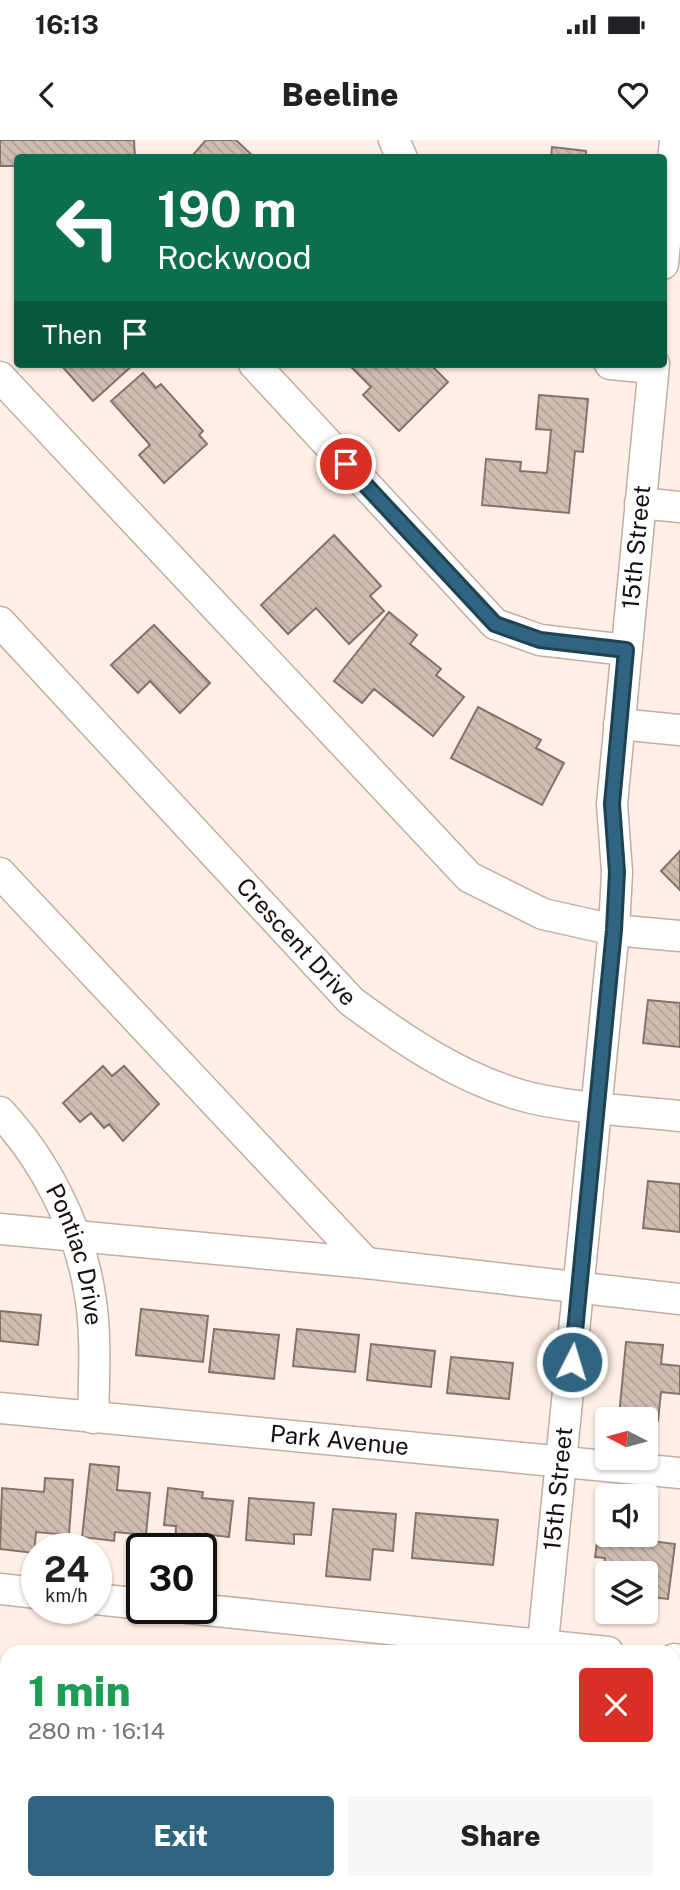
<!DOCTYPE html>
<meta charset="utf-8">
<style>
body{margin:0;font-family:"Public Sans",sans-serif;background:#f6f6f6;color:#202124;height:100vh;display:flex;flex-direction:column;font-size:26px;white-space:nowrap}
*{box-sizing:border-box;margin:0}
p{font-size:23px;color:#757577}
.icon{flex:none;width:38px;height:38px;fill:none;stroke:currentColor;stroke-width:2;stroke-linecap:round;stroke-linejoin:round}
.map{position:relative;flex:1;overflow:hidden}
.panel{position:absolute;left:0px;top:1505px;width:681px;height:245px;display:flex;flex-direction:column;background:#fff;border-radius:21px 21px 0 0;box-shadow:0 2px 5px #0004}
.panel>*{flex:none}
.top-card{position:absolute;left:14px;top:14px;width:653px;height:214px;border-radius:7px;box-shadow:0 2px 5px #0004;background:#0b6e4f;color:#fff;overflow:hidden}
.needle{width:46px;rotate:276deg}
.controls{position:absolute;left:595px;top:1267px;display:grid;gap:14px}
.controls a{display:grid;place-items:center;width:63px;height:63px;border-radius:7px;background:#fff;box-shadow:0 2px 5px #0004;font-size:35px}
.speed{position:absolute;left:21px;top:1393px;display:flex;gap:14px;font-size:35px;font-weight:700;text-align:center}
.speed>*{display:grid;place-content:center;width:91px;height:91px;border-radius:50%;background:#fff;box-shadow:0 2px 5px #0004;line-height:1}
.speed small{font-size:18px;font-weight:400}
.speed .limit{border:4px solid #111;border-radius:10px;background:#fff;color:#111}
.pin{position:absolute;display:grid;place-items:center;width:60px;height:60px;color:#fff;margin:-30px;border:4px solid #fff;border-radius:50%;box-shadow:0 2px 7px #0007}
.me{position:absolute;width:77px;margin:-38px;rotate:5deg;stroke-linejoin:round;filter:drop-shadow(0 0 5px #0008)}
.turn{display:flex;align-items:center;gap:24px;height:147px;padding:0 28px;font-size:32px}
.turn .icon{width:91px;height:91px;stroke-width:2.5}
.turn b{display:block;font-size:49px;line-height:60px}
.then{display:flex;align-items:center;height:66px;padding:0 28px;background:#0003;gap:14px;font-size:26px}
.round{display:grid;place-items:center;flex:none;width:74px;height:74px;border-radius:7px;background:#f6f6f6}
.overview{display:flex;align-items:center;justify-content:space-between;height:119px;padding:0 28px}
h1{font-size:42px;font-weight:800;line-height:52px;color:#1e9e55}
.action{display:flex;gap:14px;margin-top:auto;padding:14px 28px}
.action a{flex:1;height:80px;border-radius:7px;background:#2f6580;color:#fff;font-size:28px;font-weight:800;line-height:80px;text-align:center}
.action a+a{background:#f6f6f6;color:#202124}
.status{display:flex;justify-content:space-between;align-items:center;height:49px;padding:0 35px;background:#fff;direction:ltr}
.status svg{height:19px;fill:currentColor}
header{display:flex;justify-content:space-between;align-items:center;height:91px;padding:0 28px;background:#fff;font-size:32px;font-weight:800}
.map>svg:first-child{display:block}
.building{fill:url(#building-back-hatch);stroke:#847368;stroke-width:2}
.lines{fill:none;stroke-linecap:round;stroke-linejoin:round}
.minor-casing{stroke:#c1aea3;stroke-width:33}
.minor{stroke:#fff;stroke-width:30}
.route-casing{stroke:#1f4253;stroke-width:18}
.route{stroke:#2f6580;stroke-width:12}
.labels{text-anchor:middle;stroke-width:5;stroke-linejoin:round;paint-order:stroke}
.street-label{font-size:24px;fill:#160f0b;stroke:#fff}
</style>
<div class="status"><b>16:13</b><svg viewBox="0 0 49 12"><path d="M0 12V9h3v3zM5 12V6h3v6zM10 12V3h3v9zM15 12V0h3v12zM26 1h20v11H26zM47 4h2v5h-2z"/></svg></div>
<header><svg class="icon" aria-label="back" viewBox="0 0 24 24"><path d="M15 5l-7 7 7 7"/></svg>Beeline<svg class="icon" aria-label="heart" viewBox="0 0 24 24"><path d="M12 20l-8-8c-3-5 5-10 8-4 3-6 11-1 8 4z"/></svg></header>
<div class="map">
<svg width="680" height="1750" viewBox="0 0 680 1750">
<defs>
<pattern id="building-back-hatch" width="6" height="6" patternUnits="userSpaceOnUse" patternTransform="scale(1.75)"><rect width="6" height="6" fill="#d0bdb2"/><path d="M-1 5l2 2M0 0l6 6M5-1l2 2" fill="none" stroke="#b2a198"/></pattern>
</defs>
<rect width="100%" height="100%" fill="#ffefe5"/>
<path class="building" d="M0 0H134L135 18H18V26H0Z
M206 0H236L255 18H194L192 16Z
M552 7 586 11V18H551Z
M60 224H134L93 261Z
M348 224H430L448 242 399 291 363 255 371 247Z
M143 233 156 248 161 244 203 291 199 295 207 304 164 343 139 315 150 305 111 261Z
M539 255 588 259 583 312 575 311 569 373 482 365 486 319 521 322 520 331 547 333 551 290 536 289Z
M334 395 381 446 370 456 384 471 349 504 316 468 288 494 261 465Z
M389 472 417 495 410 504 441 529 436 535 464 557 433 596 374 549 362 563 334 541Z
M154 485 210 543 180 573 150 541 138 553 111 525Z
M478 567 541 600 536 608 564 623 542 665 451 618Z
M680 711V750L661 731Z
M648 860 680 863V907L643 903Z
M103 926 112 936 124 926 159 964 123 1001 109 984 104 988 91 973 80 982 63 963Z
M648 1041 680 1044V1092L643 1088Z
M141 1169 208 1176 203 1222 136 1215Z
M0 1171 41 1175 38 1205 0 1201Z
M214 1189 279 1195 274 1239 209 1232Z
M297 1189 359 1195 355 1232 293 1226Z
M626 1202 663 1205 661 1224 680 1226V1254L661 1252 658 1281 619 1276Z
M371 1204 435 1211 431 1247 367 1240Z
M451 1217 513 1223 509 1259 447 1253Z
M90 1324 119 1327 117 1350 150 1353 146 1395 115 1392 114 1401 82 1397Z
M45 1338 73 1340 69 1395 36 1392 34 1413 0 1409 2 1348 44 1352Z
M168 1348 203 1352 202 1358 233 1361 229 1397 202 1394 201 1409H175L176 1386 164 1385Z
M249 1358 314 1363 311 1395 294 1394V1404L246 1400Z
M333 1369 396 1374 393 1411 373 1409 370 1440 326 1436Z
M416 1373 498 1380 493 1425 412 1418Z
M599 1389 607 1390V1395L675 1404 668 1459 651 1457 650 1466H646V1433H607V1462L600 1461 605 1418 595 1417Z"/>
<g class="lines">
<defs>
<g id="minor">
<path d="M394 0 402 18"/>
<path d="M663 124 675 0"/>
<path d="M254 224 495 484 540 500 626 510"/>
<path d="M610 224 653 228"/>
<path d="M0 237 469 737 543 774 614 790 680 796"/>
<path d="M640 363 680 367"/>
<path id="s1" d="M0 482 351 861C402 899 458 937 520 955 565 968 632 971 680 976"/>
<path d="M619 584 680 590"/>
<path d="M0 733 366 1123"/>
<path id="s2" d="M0 972C44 1019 78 1085 89 1149 97 1191 94 1235 93 1278"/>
<path d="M0 1089 366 1123 680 1159"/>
<path id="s3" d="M0 1268 680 1333"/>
<path d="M0 1449 37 1453"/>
<path d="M96 1459 142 1464"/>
<path d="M187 1468 608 1512"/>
<path id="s4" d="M542 1512 614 790 617 732 612 664 654 224"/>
<path d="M674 1519 680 1520"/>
<path d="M0 1630H7"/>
<path d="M0 1692 7 1693"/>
<path d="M674 1700 680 1701"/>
<path d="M510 1743 573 1750"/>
</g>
</defs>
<use href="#minor" class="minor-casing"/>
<use href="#minor" class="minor"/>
</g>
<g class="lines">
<defs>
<path id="route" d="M346 324 495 484 540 500 626 510 612 664 617 732 614 790 572 1222"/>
</defs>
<use href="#route" class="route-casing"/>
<use href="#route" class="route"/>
</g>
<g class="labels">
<g class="street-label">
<text dy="8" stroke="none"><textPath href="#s4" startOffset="1110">15th Street</textPath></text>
<text dy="8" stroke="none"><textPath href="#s1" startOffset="436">Crescent Drive</textPath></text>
<text dy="8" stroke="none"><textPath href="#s2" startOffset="164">Pontiac Drive</textPath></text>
<text dy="8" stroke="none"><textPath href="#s3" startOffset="341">Park Avenue</textPath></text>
<text dy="8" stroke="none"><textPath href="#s4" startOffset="164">15th Street</textPath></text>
</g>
</g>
</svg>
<div class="controls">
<a><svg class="needle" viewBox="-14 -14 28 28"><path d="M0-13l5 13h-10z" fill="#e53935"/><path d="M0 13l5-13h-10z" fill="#757577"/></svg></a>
<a><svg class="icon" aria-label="sound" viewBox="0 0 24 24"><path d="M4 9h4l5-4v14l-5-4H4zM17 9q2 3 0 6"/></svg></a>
<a><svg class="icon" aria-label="layers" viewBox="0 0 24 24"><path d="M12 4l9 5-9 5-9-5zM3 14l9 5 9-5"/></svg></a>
</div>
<div class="speed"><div>24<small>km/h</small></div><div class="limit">30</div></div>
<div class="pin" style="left:346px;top:324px;background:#d93025"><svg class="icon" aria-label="arrive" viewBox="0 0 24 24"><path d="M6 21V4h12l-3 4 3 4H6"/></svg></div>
<svg class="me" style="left:572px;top:1222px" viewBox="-20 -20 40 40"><circle r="17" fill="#2f6580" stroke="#fff" stroke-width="3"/><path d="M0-11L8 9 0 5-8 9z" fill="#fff"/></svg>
<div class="top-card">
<div class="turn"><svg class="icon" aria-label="left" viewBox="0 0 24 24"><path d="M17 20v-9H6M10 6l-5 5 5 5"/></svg><div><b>190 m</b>Rockwood</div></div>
<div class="then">Then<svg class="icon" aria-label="arrive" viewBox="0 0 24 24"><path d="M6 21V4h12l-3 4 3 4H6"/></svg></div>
</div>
<section class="panel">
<div class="overview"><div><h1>1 min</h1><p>280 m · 16:14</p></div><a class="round" style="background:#d93025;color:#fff"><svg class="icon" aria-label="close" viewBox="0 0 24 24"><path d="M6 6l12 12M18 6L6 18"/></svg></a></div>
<div class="action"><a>Exit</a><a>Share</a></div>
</section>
</div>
